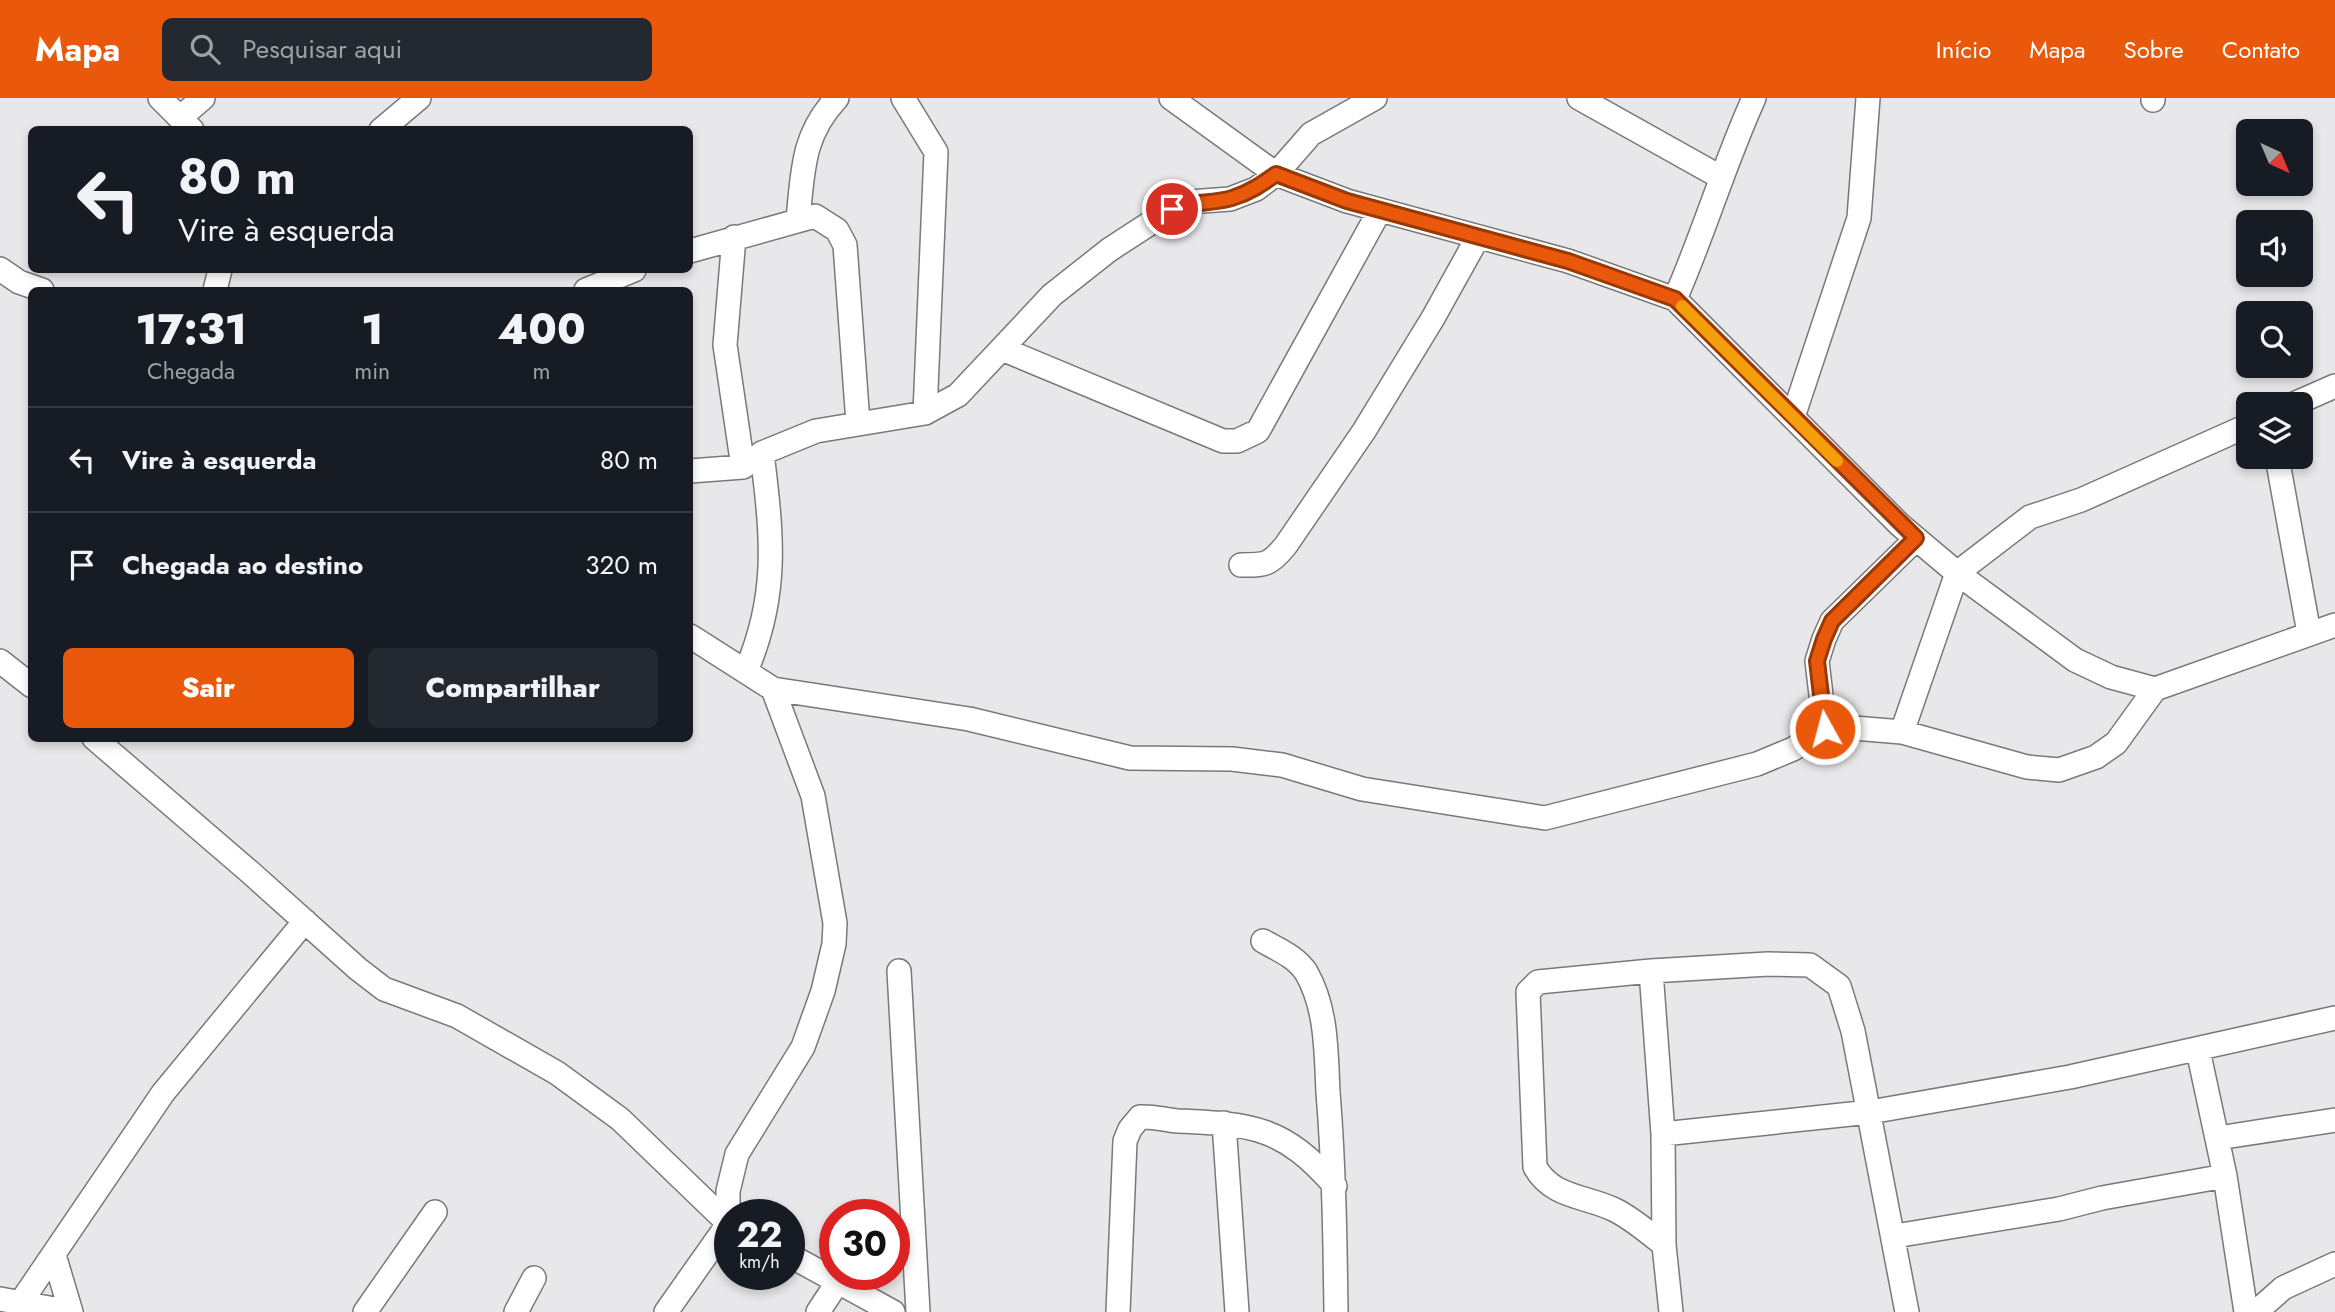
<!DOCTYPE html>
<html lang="pt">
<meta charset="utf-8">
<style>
body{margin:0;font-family:Jost,sans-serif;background:#242831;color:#f1f3f6;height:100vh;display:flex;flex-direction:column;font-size:26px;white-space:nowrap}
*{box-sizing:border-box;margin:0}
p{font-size:23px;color:#9ea1a6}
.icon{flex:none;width:38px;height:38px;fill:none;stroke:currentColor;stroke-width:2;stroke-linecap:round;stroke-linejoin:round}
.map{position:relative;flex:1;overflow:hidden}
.panel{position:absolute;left:28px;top:189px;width:665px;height:455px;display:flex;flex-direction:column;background:#171b24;border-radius:10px;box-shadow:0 4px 10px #0003}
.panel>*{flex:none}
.guide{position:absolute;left:28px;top:28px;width:665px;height:147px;border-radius:10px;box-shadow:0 4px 10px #0003;background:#171b24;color:#f1f3f6;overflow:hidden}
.needle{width:46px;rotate:136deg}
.tools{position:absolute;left:2236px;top:21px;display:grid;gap:14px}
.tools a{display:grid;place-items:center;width:77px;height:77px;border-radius:10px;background:#171b24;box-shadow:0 4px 10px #0003;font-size:35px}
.speed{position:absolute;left:714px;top:1101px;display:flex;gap:14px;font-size:35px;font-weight:700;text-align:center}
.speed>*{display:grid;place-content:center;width:91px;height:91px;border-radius:50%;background:#171b24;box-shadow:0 4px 10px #0003;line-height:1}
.speed small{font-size:18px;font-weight:400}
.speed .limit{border:10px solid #d22;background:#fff;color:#111}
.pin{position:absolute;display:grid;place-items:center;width:60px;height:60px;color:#fff;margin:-30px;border:4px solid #fff;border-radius:50%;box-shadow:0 2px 7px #0007}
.me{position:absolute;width:77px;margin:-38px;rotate:353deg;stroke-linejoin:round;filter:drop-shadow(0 0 5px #0008)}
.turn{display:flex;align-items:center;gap:24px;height:147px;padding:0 35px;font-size:32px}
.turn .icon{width:91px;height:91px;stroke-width:2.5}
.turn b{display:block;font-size:49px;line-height:60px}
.eta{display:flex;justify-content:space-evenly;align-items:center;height:119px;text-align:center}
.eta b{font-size:42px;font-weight:800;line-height:49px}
.cta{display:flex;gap:14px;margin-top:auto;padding:14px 35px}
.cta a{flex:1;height:80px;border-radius:10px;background:#ea580c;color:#fff;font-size:28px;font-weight:800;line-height:80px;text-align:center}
.cta a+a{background:#242831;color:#f1f3f6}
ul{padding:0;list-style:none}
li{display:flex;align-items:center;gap:21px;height:105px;padding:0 35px;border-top:2px solid #363941}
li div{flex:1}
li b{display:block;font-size:26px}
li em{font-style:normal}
header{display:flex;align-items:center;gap:42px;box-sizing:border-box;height:98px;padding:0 35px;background:#ea580c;color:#fff}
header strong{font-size:33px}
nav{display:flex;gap:38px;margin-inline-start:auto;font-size:24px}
.search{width:490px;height:63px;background:#242831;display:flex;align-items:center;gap:18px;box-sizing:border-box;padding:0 24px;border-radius:10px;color:#9ea1a6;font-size:26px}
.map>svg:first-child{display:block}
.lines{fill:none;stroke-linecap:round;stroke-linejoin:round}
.minor-casing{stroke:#79797b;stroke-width:26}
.minor{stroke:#fff;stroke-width:23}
.route-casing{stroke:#983908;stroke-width:18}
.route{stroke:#ea580c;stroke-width:12}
.slow{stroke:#f59e0b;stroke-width:12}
</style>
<header>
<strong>Mapa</strong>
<div class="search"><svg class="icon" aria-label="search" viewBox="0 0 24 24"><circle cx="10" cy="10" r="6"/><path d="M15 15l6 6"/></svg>Pesquisar aqui</div>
<nav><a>Início</a><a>Mapa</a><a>Sobre</a><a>Contato</a></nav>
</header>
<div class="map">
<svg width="2335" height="1214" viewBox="0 0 2335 1214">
<rect width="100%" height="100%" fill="#e8e8ea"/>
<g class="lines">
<defs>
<path id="minor" d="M160 0 192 32
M903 0 936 54 925 315
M1171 0 1276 76 1347 103 1568 163 1675 201 1900 427 1957 475 2075 562 2111 579 2155 591 2335 527
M1579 0 1722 80
M2153 0V2
M181 19 203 0
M381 32 419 0
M798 121C803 73 802 37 837 0
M734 139 725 247 743 369
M690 153 815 118 837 132 845 147 858 325
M0 171 19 184 42 192
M215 192 220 172
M586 192 634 172
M1675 201C1704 135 1724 66 1754 0
M1002 251 1223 343H1237L1258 333 1380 112
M2294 306 2335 288
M1793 319 1859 120 1868 0
M2277 359 2309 535
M690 373 743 369 762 355 816 333 925 315 958 297 1052 197 1109 152 1172 111 1189 104 1230 101 1256 91 1276 76 1311 36 1375 0
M1241 467C1266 467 1270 467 1286 447L1364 333 1433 220 1478 139
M690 538 773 591 969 621 1130 660 1232 661 1282 667 1362 691 1545 720 1757 666 1793 651 1825 631 1854 630 1902 634 2027 669 2059 672 2096 659 2116 645 2155 591
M0 563 32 588
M746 573C779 496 772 437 762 355
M1825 631 1817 563 1824 541 1832 523 1916 441
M1902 634 1957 475 2030 419 2081 402 2249 327
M94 640 251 775 358 871 384 891 457 918 557 975 620 1021 730 1127
M1263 843C1279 852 1296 859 1306 874 1327 910 1326 954 1328 994 1334 1068 1335 1140 1336 1214
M899 873 918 1214
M1651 873 1663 1036 1664 1147 1671 1214
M2198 952 2225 1078 2246 1214
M1224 1025 1237 1214
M1663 1036 1870 1014 2070 979 2335 920
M2218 1040 2335 1022
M1895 1138 2059 1111 2102 1100 2225 1078
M1664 1147C1649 1135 1633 1121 1615 1112 1587 1098 1552 1100 1535 1069L1528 894 1538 884 1651 873 1768 866 1810 867 1839 888 1853 933 1907 1214
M54 1157 71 1214
M789 1157 893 1214
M0 1201 71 1214
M21 1204 163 995 305 823
M365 1214 435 1114
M516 1214 534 1180
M666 1214 728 1126V1093L737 1056 803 949 823 893 834 846 835 825 813 698 773 591
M818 1214 839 1182
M1118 1214 1125 1043 1130 1031 1140 1019C1154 1018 1164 1022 1178 1023 1253 1026 1284 1029 1335 1088
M2256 1214 2283 1190 2335 1166"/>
</defs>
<use href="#minor" class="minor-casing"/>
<use href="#minor" class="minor"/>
</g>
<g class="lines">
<defs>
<path id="route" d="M1172 111C1192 103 1212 106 1232 100 1249 95 1262 86 1276 76L1347 103 1568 163 1675 201 1916 440 1832 523 1824 541 1817 563 1825 631"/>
</defs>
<use href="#route" class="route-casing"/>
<use href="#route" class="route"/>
<path class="slow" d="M1682 208 1837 363"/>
</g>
</svg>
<div class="tools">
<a><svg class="needle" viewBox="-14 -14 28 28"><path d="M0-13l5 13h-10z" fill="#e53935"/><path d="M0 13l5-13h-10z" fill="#9ea1a6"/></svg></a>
<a><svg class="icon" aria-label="sound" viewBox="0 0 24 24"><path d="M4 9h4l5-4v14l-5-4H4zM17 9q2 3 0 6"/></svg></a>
<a><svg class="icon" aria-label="search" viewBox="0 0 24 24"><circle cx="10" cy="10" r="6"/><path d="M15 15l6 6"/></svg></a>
<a><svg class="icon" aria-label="layers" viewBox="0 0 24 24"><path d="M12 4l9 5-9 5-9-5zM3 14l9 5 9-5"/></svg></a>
</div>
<div class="speed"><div>22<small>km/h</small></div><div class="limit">30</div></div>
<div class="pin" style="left:1172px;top:111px;background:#d93025"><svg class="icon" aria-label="arrive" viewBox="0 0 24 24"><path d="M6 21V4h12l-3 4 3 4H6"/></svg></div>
<svg class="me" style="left:1825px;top:631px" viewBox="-20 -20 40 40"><circle r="17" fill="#ea580c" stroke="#fff" stroke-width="3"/><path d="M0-11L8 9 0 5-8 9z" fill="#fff"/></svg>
<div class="guide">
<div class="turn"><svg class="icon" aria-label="left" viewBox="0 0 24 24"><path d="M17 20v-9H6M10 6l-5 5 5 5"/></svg><div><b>80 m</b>Vire à esquerda</div></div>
</div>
<section class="panel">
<div class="eta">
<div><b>17:31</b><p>Chegada</p></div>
<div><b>1</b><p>min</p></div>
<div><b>400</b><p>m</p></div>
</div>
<ul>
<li><svg class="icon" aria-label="left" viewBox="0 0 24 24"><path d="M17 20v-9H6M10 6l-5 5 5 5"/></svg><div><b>Vire à esquerda</b></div><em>80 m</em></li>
<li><svg class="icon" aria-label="arrive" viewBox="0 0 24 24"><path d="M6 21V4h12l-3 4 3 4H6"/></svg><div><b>Chegada ao destino</b></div><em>320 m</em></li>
</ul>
<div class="cta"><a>Sair</a><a>Compartilhar</a></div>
</section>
</div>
